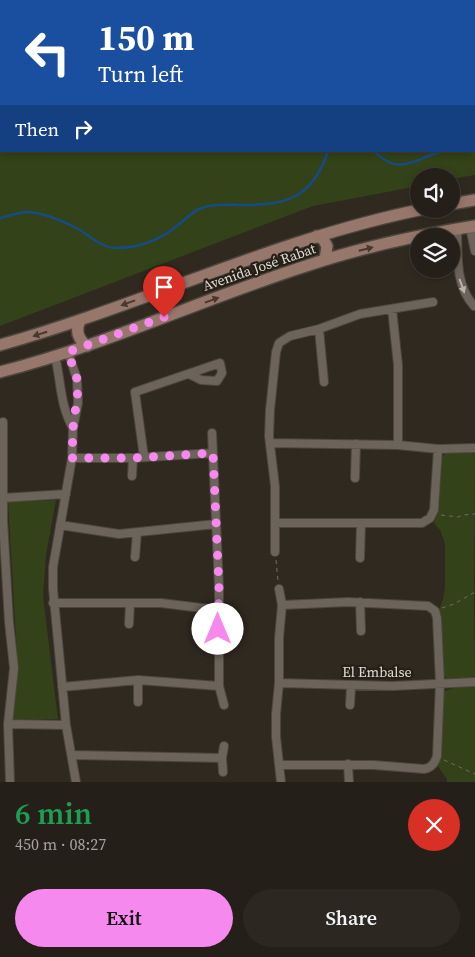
<!DOCTYPE html>
<meta charset="utf-8">
<style>
body{margin:0;font-family:"Source Serif 4",serif;background:#2c2721;color:#f1f3f6;height:100vh;display:flex;flex-direction:column;font-size:19px;white-space:nowrap}
*{box-sizing:border-box;margin:0}
p{font-size:16px;color:#a3a2a2}
.icon{flex:none;width:28px;height:28px;fill:none;stroke:currentColor;stroke-width:2;stroke-linecap:round;stroke-linejoin:round}
.map{position:relative;height:782px;overflow:hidden}
.panel{display:flex;flex-direction:column;background:#241f18;flex:1}
.panel>*{flex:none}
.guide{position:absolute;left:0px;top:0px;width:475px;height:152px;box-shadow:0 2px 8px #0003,0 0 0 1px #413d37;background:#1a4fa0;color:#fff;overflow:hidden}
.controls{position:absolute;left:410px;top:168px;display:grid;gap:10px}
.controls a{display:grid;place-items:center;width:50px;height:50px;border-radius:50%;background:#241f18;box-shadow:0 2px 8px #0003,0 0 0 1px #413d37;font-size:25px}
.pin{position:absolute;display:grid;place-items:center;width:42px;height:42px;color:#fff;margin:-51px -21px;border-radius:50% 50% 50% 0;rotate:-45deg;box-shadow:0 0 5px #0007}
.pin .icon{rotate:45deg}
.me{position:absolute;width:55px;margin:-28px;rotate:0deg;stroke-linejoin:round;filter:drop-shadow(0 0 4px #0008)}
.turn{display:flex;align-items:center;gap:18px;height:105px;padding:0 15px;font-size:22px}
.turn .icon{width:65px;height:65px;stroke-width:2.5}
.turn b{display:block;font-size:35px;line-height:42px}
.then{display:flex;align-items:center;height:48px;padding:0 15px;background:#0003;gap:10px;font-size:19px}
.round{display:grid;place-items:center;flex:none;width:52px;height:52px;border-radius:26px;background:#2c2721}
.headline{display:flex;align-items:center;justify-content:space-between;height:85px;padding:0 15px}
h1{font-size:30px;font-weight:600;line-height:38px;color:#1e9e55}
.button{display:flex;gap:10px;margin-top:auto;padding:10px 15px}
.button a{flex:1;height:58px;border-radius:30px;background:#f689ee;color:#111;font-size:20px;font-weight:600;line-height:58px;text-align:center}
.button a+a{background:#2c2721;color:#f1f3f6}
.map>svg:first-child{display:block}
.green{fill:#334218;fill-rule:evenodd}
.lines{fill:none;stroke-linecap:round;stroke-linejoin:round}
.stream{stroke:#164b86;stroke-width:2.5}
.street-casing{stroke:#4c463e;stroke-width:10}
.secondary-casing{stroke:#4c463e;stroke-width:14}
.path{stroke:#716b63;stroke-width:1;stroke-dasharray:4 4;stroke-linecap:butt}
.street{stroke:#6c645a;stroke-width:8}
.secondary{stroke:#97766c;stroke-width:11}
.oneway{fill:#483930}
.oneway2{fill:#b8b2ab}
.route{stroke:#f689ee;stroke-width:9;stroke-dasharray:0 16.2}
.labels{text-anchor:middle;stroke-width:4.5;stroke-linejoin:round;paint-order:stroke}
.street-label{font-size:14px;fill:#e1dcd6;stroke:#261f16}
</style>
<div class="map">
<svg width="475" height="782" viewBox="0 0 475 782">
<rect width="100%" height="100%" fill="#302920"/>
<path class="green" d="M0 0H475V175L451 179V176H419V186L313 206 0 326ZM474 1V151H1V1Z
M472 451 475 452 474 611 475 678 473 679 448 680 441 672 438 612 443 599 445 588V544L440 530 434 523 439 507 442 458 446 452Z
M56 500 46 555 43 596 58 719 12 720 18 670 8 502Z
M475 686V782H447V779L437 765 439 759 441 697 445 691 457 687Z"/>
<g class="lines">
<path class="stream" d="M474 150H475
M374 151C400 178 415 158 443 151
M0 218C8 216 17 213 26 212 43 212 65 222 80 230 91 237 102 248 116 248 140 248 160 240 178 225 185 220 192 212 199 209 213 203 226 205 240 205 287 205 312 199 328 151"/>
<defs>
<path id="street" d="M470 227 475 251
M457 229C458 256 455 285 474 306
M392 309 398 365V445
M319 329 324 382
M68 352 77 379 78 403 73 428 72 458 53 567V589L66 725 76 782
M55 356C61 381 60 406 73 428
M3 422V520L9 622 14 668 8 724 10 782
M212 433 219 587V686L224 705
M270 443 398 445 438 449 475 448
M144 457 135 392 220 363 222 373 217 381 201 380 189 374
M72 458H133L213 453
M132 476 133 458
M355 478 356 444
M3 498 66 494
M275 523H422L430 518 434 510 438 449
M60 525 119 534 216 524
M275 552V486L269 436 270 410 276 352 279 343 290 336 319 329 360 314 433 302
M135 557 137 533
M360 558 361 523
M279 589 282 605 279 638V683L276 714V737L281 782
M360 602 361 631
M53 603H161L218 610
M129 624 130 603
M279 683 393 686 475 682
M62 687 138 680 219 686
M138 702V680
M350 705 351 686
M8 724 66 725
M73 755 222 758
M348 764 349 782
M280 765H374L424 769C431 768 435 763 437 756L440 683 437 618 435 611 428 606 348 602 282 605
M223 772 222 758 224 746"/>
<path id="secondary" d="M451 204 475 200
M317 236 323 239 327 246 325 260
M80 321C75 331 78 339 87 346
M0 345C143 305 278 238 424 209
M0 372C106 345 205 298 309 265 363 247 419 235 475 226"/>
</defs>
<use href="#street" class="street-casing"/>
<use href="#secondary" class="secondary-casing"/>
<path class="path" d="M441 515 458 517 463 515 475 514
M276 560 278 581
M442 608 454 604 475 592
M444 760 475 774"/>
<use href="#street" class="street"/>
<use href="#secondary" class="secondary"/>
</g>
<defs><path id="oneway-solid" d="M-6-.8H1V-3.2L6.5 0L1 3.2V.8H-6Z" transform="scale(1.25)"/></defs>
<g class="oneway">
<use href="#oneway-solid" transform="translate(366 249) rotate(-14)"/>
<use href="#oneway-solid" transform="translate(212 300) rotate(-20)"/>
<use href="#oneway-solid" transform="translate(128 303) rotate(160)"/>
<use href="#oneway-solid" transform="translate(40 334) rotate(163)"/>
</g>
<use class="oneway2" href="#oneway-solid" transform="translate(462 286) rotate(70)"/>
<g class="lines">
<path class="route" d="M164 317 68 352 77 379 78 390 73 428 72 458H133L213 453 219 587 218 629"/>
</g>
<g class="labels">
<g class="street-label">
<text transform="translate(259 267) rotate(-19)" y="5">Avenida José Rabat</text>
<text x="377" y="677">El Embalse</text>
</g>
</g>
</svg>
<div class="controls">
<a><svg class="icon" aria-label="sound" viewBox="0 0 24 24"><path d="M4 9h4l5-4v14l-5-4H4zM17 9q2 3 0 6"/></svg></a>
<a><svg class="icon" aria-label="layers" viewBox="0 0 24 24"><path d="M12 4l9 5-9 5-9-5zM3 14l9 5 9-5"/></svg></a>
</div>
<div class="pin" style="left:164px;top:317px;background:#d93025"><svg class="icon" aria-label="arrive" viewBox="0 0 24 24"><path d="M6 21V4h12l-3 4 3 4H6"/></svg></div>
<svg class="me" style="left:218px;top:629px" viewBox="-20 -20 40 40"><circle r="19" fill="#fff"/><path d="M0-13L10 11 0 6-10 11z" fill="#f689ee"/></svg>
<div class="guide">
<div class="turn"><svg class="icon" aria-label="left" viewBox="0 0 24 24"><path d="M17 20v-9H6M10 6l-5 5 5 5"/></svg><div><b>150 m</b>Turn left</div></div>
<div class="then">Then<svg class="icon" aria-label="right" viewBox="0 0 24 24"><path d="M7 20v-9h11M14 6l5 5-5 5"/></svg></div>
</div>
</div>
<section class="panel">
<div class="headline"><div><h1>6 min</h1><p>450 m · 08:27</p></div><a class="round" style="background:#d93025;color:#fff"><svg class="icon" aria-label="close" viewBox="0 0 24 24"><path d="M6 6l12 12M18 6L6 18"/></svg></a></div>
<div class="button"><a>Exit</a><a>Share</a></div>
</section>
